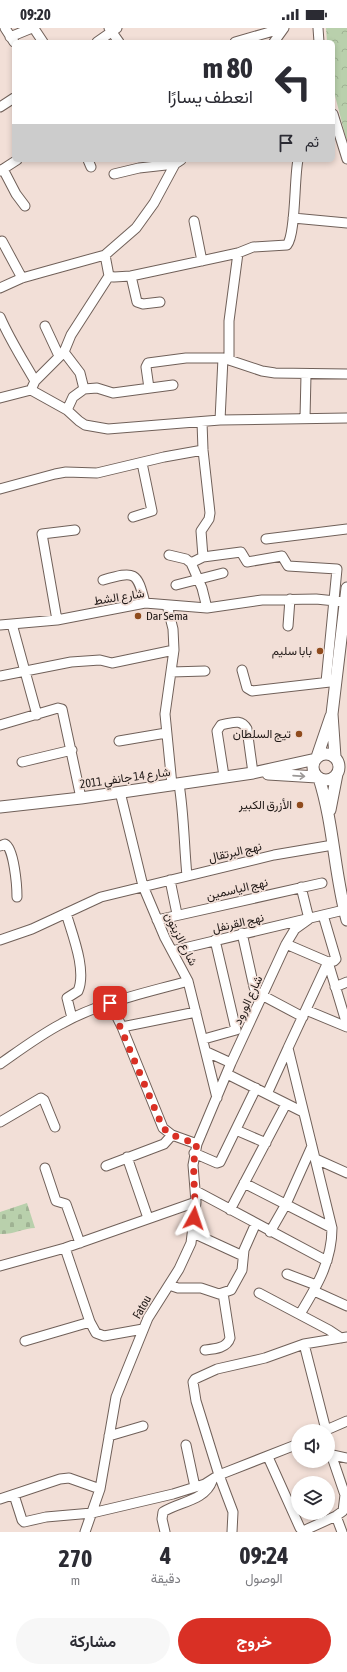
<!DOCTYPE html>
<html lang="ar">
<meta charset="utf-8">
<style>
body{margin:0;font-family:"Asap Condensed",Vazirmatn,sans-serif;background:#f7f7f7;color:#2b2b33;direction:rtl;height:100vh;display:flex;flex-direction:column;font-size:15px;white-space:nowrap}
*{box-sizing:border-box;margin:0}
p{font-size:13px;color:#7c7c81}
.icon{flex:none;width:22px;height:22px;fill:none;stroke:currentColor;stroke-width:2;stroke-linecap:round;stroke-linejoin:round}
.map{position:relative;height:1504px;overflow:hidden;direction:ltr}
.panel{display:flex;flex-direction:column;background:#fff;flex:1}
.panel>*{flex:none}
.banner{position:absolute;left:12px;top:12px;width:323px;height:122px;border-radius:6px;box-shadow:0 2px 6px #0003;direction:rtl;background:#fff;color:#2b2b33;overflow:hidden}
.buttons{position:absolute;left:291px;top:1396px;display:grid;gap:8px}
.buttons a{display:grid;place-items:center;width:44px;height:44px;border-radius:50%;background:#fff;box-shadow:0 2px 6px #0003;font-size:20px}
.pin{position:absolute;display:grid;place-items:center;width:34px;height:34px;color:#fff;margin:-17px;border-radius:8px;box-shadow:0 2px 6px #0006}
.me{position:absolute;width:44px;margin:-22px;rotate:5deg;stroke-linejoin:round;filter:drop-shadow(0 0 3px #0008)}
.turn{display:flex;align-items:center;gap:14px;height:84px;padding:0 16px;font-size:18px}
.turn .icon{width:52px;height:52px;stroke-width:2.5}
.turn b{display:block;font-size:28px;line-height:34px}
.then{display:flex;align-items:center;height:38px;padding:0 16px;background:#0003;gap:8px;font-size:15px}
.eta{display:flex;justify-content:space-evenly;align-items:center;height:68px;text-align:center}
.eta b{font-size:24px;font-weight:700;line-height:28px}
.primary-button{display:flex;gap:8px;margin-top:auto;padding:8px 16px}
.primary-button a{flex:1;height:46px;border-radius:24px;background:#d93025;color:#fff;font-size:16px;font-weight:700;line-height:46px;text-align:center}
.primary-button a+a{background:#f7f7f7;color:#2b2b33}
.status{display:flex;justify-content:space-between;align-items:center;height:28px;padding:0 20px;background:#fff;direction:ltr}
.status svg{height:11px;fill:currentColor}
.map>svg:first-child{display:block}
.cemetery{fill:url(#cemetery-stones)}
.park{fill:url(#park-crowns)}
.lines{fill:none;stroke-linecap:round;stroke-linejoin:round}
.minor-casing{stroke:#706059;stroke-width:11}
.major-casing{stroke:#706059;stroke-width:13}
.minor{stroke:#fff;stroke-width:9}
.major{stroke:#fff;stroke-width:11}
.oneway{stroke:#9b9897}
.route{stroke:#d93025;stroke-width:7;stroke-dasharray:0 12.6}
.poi-dot{fill:#8f4b1d;stroke:#f2dfd7;stroke-width:1.5}
.labels{text-anchor:middle;stroke-width:3.5;stroke-linejoin:round;paint-order:stroke}
.street-label{font-size:12px;fill:#201917;stroke:#f2dfd7}
.poi-label{font-size:12px;fill:#201917;stroke:#f2dfd7;text-anchor:end}
</style>
<div class="status"><b>09:20</b><svg viewBox="0 0 49 12"><path d="M0 12V9h3v3zM5 12V6h3v6zM10 12V3h3v9zM15 12V0h3v12zM26 1h20v11H26zM47 4h2v5h-2z"/></svg></div>
<div class="map">
<svg width="347" height="1504" viewBox="0 0 347 1504">
<defs>
<pattern id="cemetery-stones" width="16" height="16" patternUnits="userSpaceOnUse"><rect width="16" height="16" fill="#b9d0ac"/><path d="M2 7V4a2 2 0 0 1 4 0v3zM10 15v-3a2 2 0 0 1 4 0v3z" fill="#9fb293"/></pattern>
<pattern id="park-crowns" width="20" height="18" patternUnits="userSpaceOnUse"><rect width="20" height="18" fill="#b9d0ac"/><path d="M2 6a3 3 0 1 1 6 0M12 15a3 3 0 1 1 6 0" fill="none" stroke="#9fb293"/></pattern>
</defs>
<rect width="100%" height="100%" fill="#f2dfd7"/>
<path class="cemetery" d="M27 1175 35 1200C24 1200 12 1207 0 1206V1184Z"/>
<path class="park" d="M326 0H347V114L333 60V14H327Z"/>
<g class="lines">
<defs>
<path id="minor" d="M5 0 14 14
M109 0 119 14
M318 0 319 14
M10 9 32 0 35 2 43 14
M97 14 117 0
M235 14 284 0
M274 14 284 0
M0 79 14 70
M333 86 347 131
M88 132 91 139
M3 141 16 166 25 178
M0 143 17 132
M114 146 139 140 175 136
M293 190 347 195
M194 193 202 233
M2 213 22 250
M109 248 114 249 131 248 238 225 253 219 287 217C296 206 294 150 298 132
M131 248 137 274 143 276 160 274
M0 260 22 250 47 243 105 227 136 200 154 175 175 136 181 132
M0 289C10 312 23 332 35 353
M45 298 59 328
M64 324 80 345 84 361
M229 331V293L238 225
M149 360 146 339 148 335 186 330H223L262 343 275 345 347 346
M31 362 35 353 64 324 71 307 109 248 105 227
M0 370 31 362 67 382 79 393 85 397 108 401 220 392 347 390
M67 382 73 369 84 361 97 360 113 365 173 357
M305 390 306 347
M220 392 223 330
M202 394 203 422 210 485 209 491 201 503 203 529 191 535 202 560 207 580
M0 461 55 446 66 444 97 445 164 429 203 422
M133 489 152 483 142 435
M266 511 347 501
M169 527 186 531 191 535
M203 529 241 524 247 534 282 528 288 538 337 541 326 654
M103 552C135 543 137 543 145 575
M176 557 223 545
M167 577 173 601 174 622 165 686 172 757
M57 592 42 506 75 502
M12 596 37 687
M0 597 57 592 145 575 207 580 262 572 316 571 345 574
M288 598 290 571
M242 642 247 660 252 663 330 654
M171 644 205 643
M0 648 71 634 100 632 112 635 174 622
M0 697 58 680 62 681 81 770
M119 713 166 705
M22 734 72 722
M224 748 217 703 221 697C232 695 241 690 247 701L253 745
M179 756C184 787 184 817 187 848
M120 764 143 858 165 910 188 953 217 1070
M0 818 5 816C14 820 17 858 17 869
M170 852 177 886
M301 859 309 891
M66 885C72 906 87 942 78 963L67 970 72 990
M157 892 322 855
M242 905 254 959 256 964 303 989
M0 912 32 901 101 869 274 827 333 817
M286 916 328 934 334 933 336 931 323 887
M172 923 344 882
M328 934 347 997
M335 959 347 954
M110 975 122 999 163 1100 172 1107 197 1116
M306 982 347 999
M122 999 196 984
M204 1011 236 1002 215 912
M207 1024 231 1035
M0 1036C20 1022 40 1007 61 996 100 974 146 965 188 953
M227 1046 303 1084
M267 1066 288 1020
M0 1094 41 1070 44 1072 55 1099
M236 1102 266 1115
M194 1125 217 1135 220 1134 256 1060
M127 1129 148 1190
M316 1131 347 1145
M106 1138 164 1116 172 1107
M45 1140 56 1173 66 1176 80 1215
M244 1155 332 1200
M196 1163 327 1233
M230 1182 286 1076
M270 1204 286 1176 312 1118
M193 1205 243 1228
M65 1220 90 1294 96 1305 104 1308 143 1301
M0 1238 65 1220 196 1174
M287 1246 316 1257
M169 1257 178 1260H201L219 1266 231 1262 242 1242 244 1222 256 1195
M314 1263 347 1278
M259 1265 329 1302 341 1310
M300 1286C317 1258 332 1233 332 1200L288 1020 328 934
M25 1313 90 1294
M304 1316 326 1402
M205 1322C215 1321 227 1320 230 1310L223 1265
M324 1403 347 1393
M109 1408 143 1398
M186 1417 195 1459
M328 1426 347 1430
M268 1429 300 1500 303 1503 336 1488 343 1483 345 1467 331 1426
M14 1467 22 1492 24 1494 46 1489 92 1485 173 1466 205 1456 219 1447 298 1416
M0 1471 60 1451 69 1450 100 1461
M336 1488 342 1504
M85 1504 100 1461 116 1369 148 1290 179 1241 191 1215 196 1174 193 1137 197 1116 231 1035 286 916 295 901 309 891
M165 1504 162 1491 163 1484C178 1474 205 1473 212 1453
M232 1504 233 1484 219 1447 196 1373 193 1354 195 1351 217 1341 265 1330 304 1316 347 1309"/>
<path id="major" d="M313 739a13 13 0 1 1 26 0a13 13 0 1 1-26 0Z
M317 729 331 688
M335 729 332 686 347 560
M268 746 317 749
M319 750C334 797 334 845 347 892
M0 779 81 770 253 745 316 731
M330 782 337 746"/>
</defs>
<use href="#minor" class="minor-casing"/>
<use href="#major" class="major-casing"/>
<use href="#minor" class="minor"/>
<use href="#major" class="major"/>
</g>
<defs><path id="oneway-shaft" d="M-6 0H5M1.5-3L5.5 0L1.5 3" fill="none" stroke-width="1.6" stroke-linecap="round" stroke-linejoin="round"/></defs>
<use class="oneway" href="#oneway-shaft" transform="translate(299 748) rotate(4)"/>
<g class="lines">
<path class="route" d="M110 975 163 1100 172 1107 197 1116C190 1140 197 1165 194 1190"/>
</g>
<g class="poi-dot">
<circle cx="138" cy="588" r="4"/>
<circle cx="320" cy="623" r="4"/>
<circle cx="299" cy="706" r="4"/>
<circle cx="300" cy="777" r="4"/>
</g>
<g class="labels">
<g class="street-label">
<text transform="translate(119 569) rotate(-9)" y="4">شارع الشط</text>
<text transform="translate(125 750) rotate(-8)" y="4">شارع 14 جانفي 2011</text>
<text transform="translate(235 824) rotate(-13)" y="4">نهج البرتقال</text>
<text transform="translate(237 861) rotate(-13)" y="4">نهج الياسمين</text>
<text transform="translate(238 895) rotate(-13)" y="4">نهج القرنفل</text>
<text transform="translate(181 911) rotate(63)" y="4">شارع الزيتون</text>
<text transform="translate(248 972) rotate(-65)" y="4">شارع الورود</text>
<text transform="translate(142 1279) rotate(-60)" y="4">Fatou</text>
</g>
<g class="poi-label">
<text x="146" y="592" text-anchor="start">Dar Sema</text>
<text x="312" y="627">بابا سليم</text>
<text x="291" y="710">تيج السلطان</text>
<text x="292" y="781">الأزرق الكبير</text>
</g>
</g>
</svg>
<div class="buttons">
<a><svg class="icon" aria-label="sound" viewBox="0 0 24 24"><path d="M4 9h4l5-4v14l-5-4H4zM17 9q2 3 0 6"/></svg></a>
<a><svg class="icon" aria-label="layers" viewBox="0 0 24 24"><path d="M12 4l9 5-9 5-9-5zM3 14l9 5 9-5"/></svg></a>
</div>
<div class="pin" style="left:110px;top:975px;background:#d93025"><svg class="icon" aria-label="arrive" viewBox="0 0 24 24"><path d="M6 21V4h12l-3 4 3 4H6"/></svg></div>
<svg class="me" style="left:194px;top:1190px" viewBox="-20 -20 40 40"><path d="M0-17L14 15 0 8-14 15z" fill="#d93025" stroke="#fff" stroke-width="4"/></svg>
<div class="banner">
<div class="turn"><svg class="icon" aria-label="left" viewBox="0 0 24 24"><path d="M17 20v-9H6M10 6l-5 5 5 5"/></svg><div><b>80 m</b>انعطف يسارًا</div></div>
<div class="then">ثم<svg class="icon" aria-label="arrive" viewBox="0 0 24 24"><path d="M6 21V4h12l-3 4 3 4H6"/></svg></div>
</div>
</div>
<section class="panel">
<div class="eta">
<div><b>09:24</b><p>الوصول</p></div>
<div><b>4</b><p>دقيقة</p></div>
<div><b>270</b><p>m</p></div>
</div>
<div class="primary-button"><a>خروج</a><a>مشاركة</a></div>
</section>
